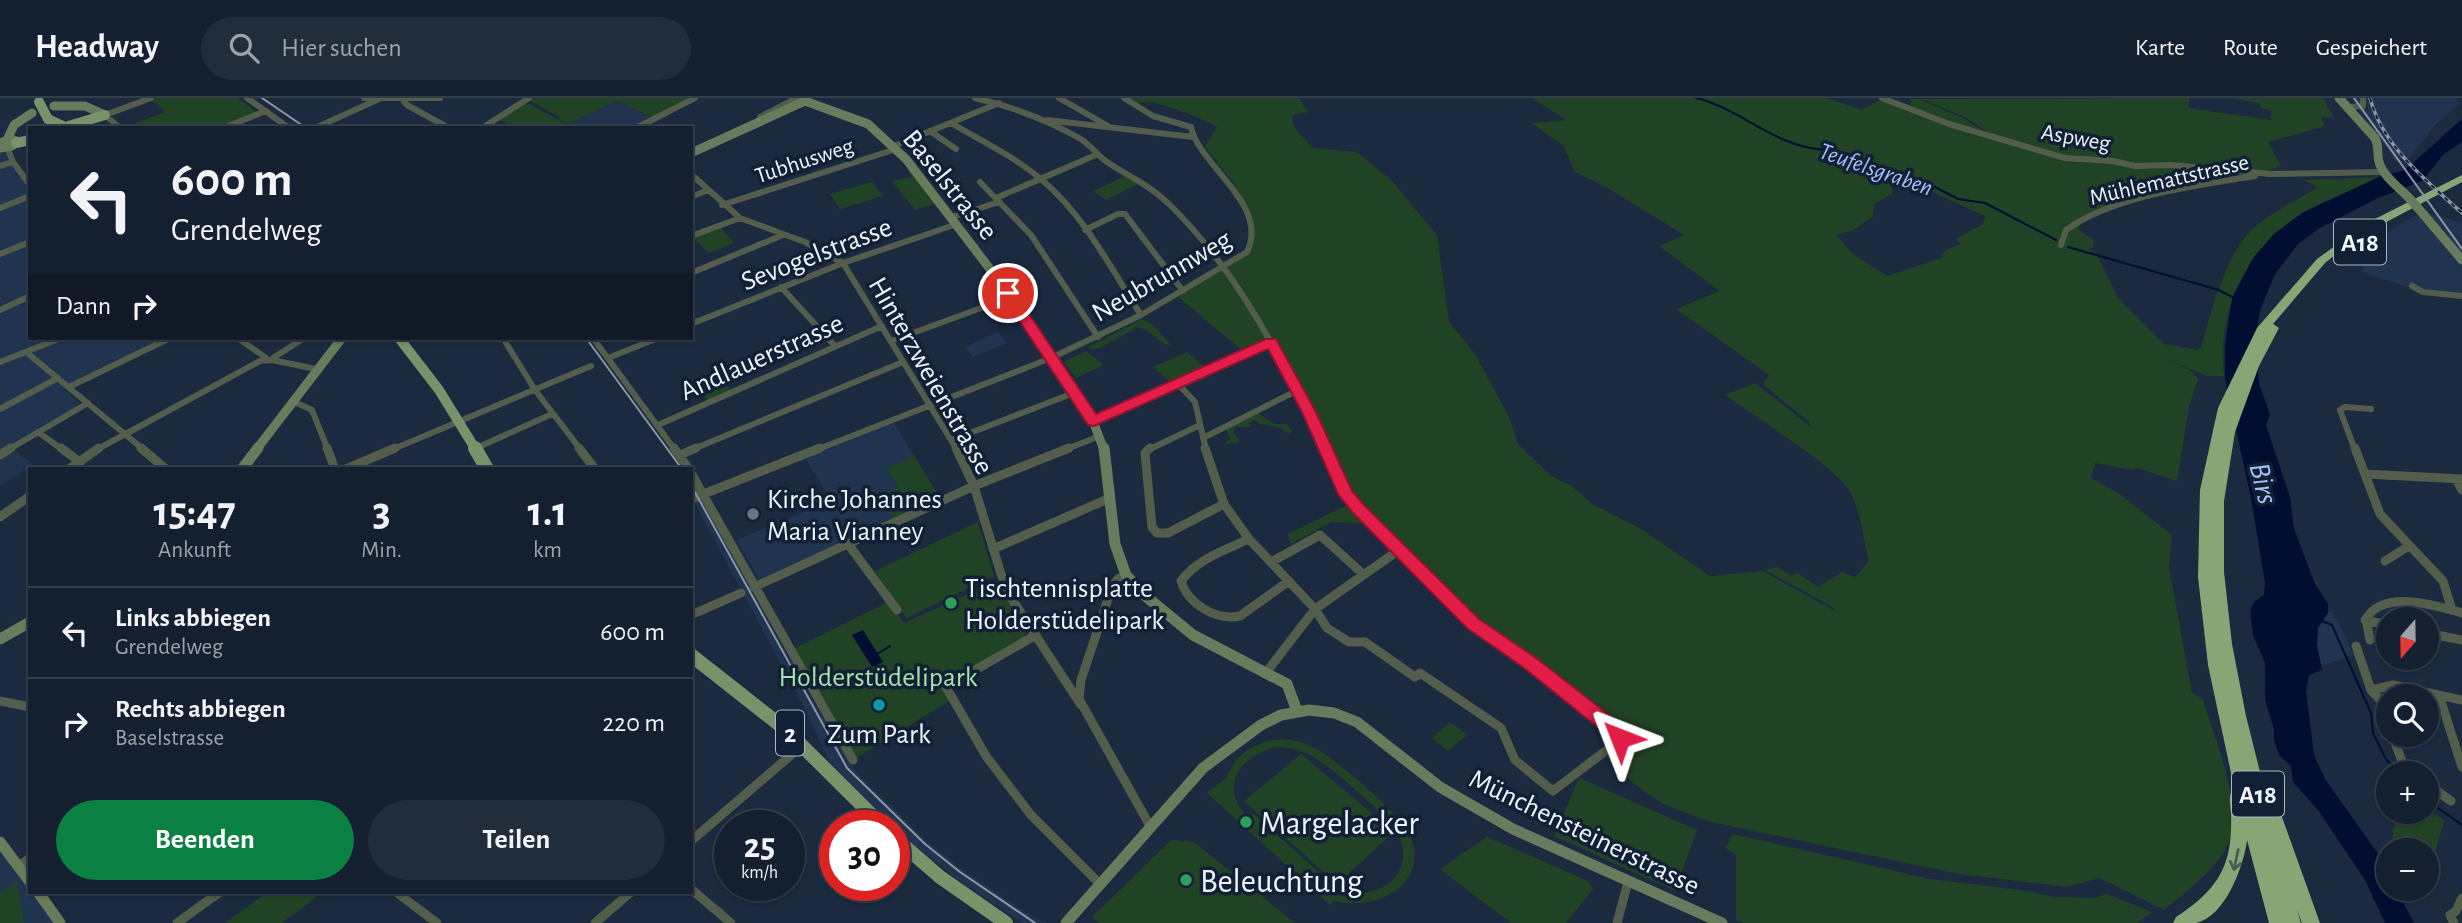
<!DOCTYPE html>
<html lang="de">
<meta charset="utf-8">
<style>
body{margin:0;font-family:"Alegreya Sans",sans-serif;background:#212d3b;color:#f1f3f6;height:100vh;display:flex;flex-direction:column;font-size:26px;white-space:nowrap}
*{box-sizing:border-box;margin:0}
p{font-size:23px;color:#9da3aa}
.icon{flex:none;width:38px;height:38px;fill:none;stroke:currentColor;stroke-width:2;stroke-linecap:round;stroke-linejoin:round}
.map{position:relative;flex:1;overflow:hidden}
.side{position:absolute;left:28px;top:369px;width:665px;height:427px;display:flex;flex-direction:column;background:#14202f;border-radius:0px;box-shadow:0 2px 5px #0004,0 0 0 2px #333e4b}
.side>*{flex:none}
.hud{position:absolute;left:28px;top:28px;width:665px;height:214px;border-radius:0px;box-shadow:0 2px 5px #0004,0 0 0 2px #333e4b;background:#14202f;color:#f1f3f6;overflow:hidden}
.needle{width:46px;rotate:200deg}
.tools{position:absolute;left:2376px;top:509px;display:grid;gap:14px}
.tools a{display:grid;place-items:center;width:63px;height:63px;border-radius:50%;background:#14202f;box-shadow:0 2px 5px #0004,0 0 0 2px #333e4b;font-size:35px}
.speed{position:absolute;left:714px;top:712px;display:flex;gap:14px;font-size:35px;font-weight:700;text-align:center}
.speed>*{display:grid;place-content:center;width:91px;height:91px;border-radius:50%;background:#14202f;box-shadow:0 2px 5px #0004,0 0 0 2px #333e4b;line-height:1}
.speed small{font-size:18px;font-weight:400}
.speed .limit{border:10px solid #d22;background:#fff;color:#111}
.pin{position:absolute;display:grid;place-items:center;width:60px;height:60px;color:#fff;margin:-30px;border:4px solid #fff;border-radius:50%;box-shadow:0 2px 7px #0007}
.me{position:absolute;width:77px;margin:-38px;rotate:315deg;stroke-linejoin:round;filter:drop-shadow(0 0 5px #0008)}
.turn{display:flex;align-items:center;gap:24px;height:147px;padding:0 28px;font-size:32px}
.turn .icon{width:91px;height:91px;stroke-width:2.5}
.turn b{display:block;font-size:49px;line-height:60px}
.then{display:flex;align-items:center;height:66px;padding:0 28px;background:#0003;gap:14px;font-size:26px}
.eta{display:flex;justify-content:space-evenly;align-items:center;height:119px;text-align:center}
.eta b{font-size:42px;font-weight:600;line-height:49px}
.button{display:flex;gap:14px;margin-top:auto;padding:14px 28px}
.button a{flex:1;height:80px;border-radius:42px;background:#0b8043;color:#fff;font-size:28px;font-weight:600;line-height:80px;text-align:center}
.button a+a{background:#212d3b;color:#f1f3f6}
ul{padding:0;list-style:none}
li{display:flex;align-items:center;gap:21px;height:91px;padding:0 28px;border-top:2px solid #333e4b}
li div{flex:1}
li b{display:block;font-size:26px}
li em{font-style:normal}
header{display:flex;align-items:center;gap:42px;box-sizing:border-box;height:98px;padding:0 35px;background:#14202f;border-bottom:2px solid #333e4b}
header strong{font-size:33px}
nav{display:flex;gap:38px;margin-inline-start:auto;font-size:24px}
.search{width:490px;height:63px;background:#212d3b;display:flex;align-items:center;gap:18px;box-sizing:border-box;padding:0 24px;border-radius:38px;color:#9da3aa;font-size:26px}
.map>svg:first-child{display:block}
.built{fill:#21344f}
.green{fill:#214325;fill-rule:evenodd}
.water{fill:#010d31}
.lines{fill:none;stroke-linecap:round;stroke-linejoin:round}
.stream{stroke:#010d31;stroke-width:2}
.street-far1{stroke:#525e4b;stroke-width:6}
.street{stroke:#525e4b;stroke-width:9}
.secondary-far1{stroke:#687b5d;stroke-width:9}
.secondary{stroke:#687b5d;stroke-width:11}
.primary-far1{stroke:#78926a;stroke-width:10}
.primary{stroke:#78926a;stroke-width:14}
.highway{fill:#87a676;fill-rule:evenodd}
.tram{stroke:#8c96a5;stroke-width:2}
.rail-casing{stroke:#8c96a5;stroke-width:3.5}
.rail{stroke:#122035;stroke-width:2;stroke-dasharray:4.5;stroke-linecap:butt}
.secondary-bridge{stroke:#687b5d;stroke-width:9}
.primary-bridge{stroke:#78926a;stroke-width:10}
.oneway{stroke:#475c52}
.route{fill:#e11d48;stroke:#92132f;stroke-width:2}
.worship-dot{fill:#6b7280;stroke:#122035;stroke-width:2.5}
.leisure-dot{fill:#2e9e5b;stroke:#122035;stroke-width:2.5}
.culture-dot{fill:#0f9aa8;stroke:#122035;stroke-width:2.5}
.labels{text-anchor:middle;stroke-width:7;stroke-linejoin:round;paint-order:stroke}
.far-street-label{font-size:23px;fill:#eff5fe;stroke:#122035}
.far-water-label{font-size:24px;font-style:italic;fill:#a3c1f7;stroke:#122035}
.shield{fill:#122035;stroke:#adb5c2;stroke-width:2}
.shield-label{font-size:26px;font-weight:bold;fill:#eff5fe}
.street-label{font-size:28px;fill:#eff5fe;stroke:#122035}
.poi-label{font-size:28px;fill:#eff5fe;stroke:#122035;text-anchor:start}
.park-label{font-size:28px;fill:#a3e4a8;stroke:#122035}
.water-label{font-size:30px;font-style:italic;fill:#a3c1f7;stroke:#122035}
.near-poi-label{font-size:33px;fill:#eff5fe;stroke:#122035;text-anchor:start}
</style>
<header>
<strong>Headway</strong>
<div class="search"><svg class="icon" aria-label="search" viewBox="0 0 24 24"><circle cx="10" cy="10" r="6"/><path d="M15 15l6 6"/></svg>Hier suchen</div>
<nav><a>Karte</a><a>Route</a><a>Gespeichert</a></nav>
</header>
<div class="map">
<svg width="2462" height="825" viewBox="0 0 2462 825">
<rect width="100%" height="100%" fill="#1b2a3f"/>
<path class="built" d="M2351 0H2360V6L2368 14 2367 0H2456L2459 6 2436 26 2412 57 2407 62 2401 61 2403 65 2396 64Z
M617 3 652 20 633 30H513L498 21 528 5 567 26Z
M0 49H7L30 87V240H165L63 291 82 307 10 349 34 367 0 387Z
M2424 117 2442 118 2462 126V198L2423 194 2362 174 2366 161 2363 149 2414 118Z
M998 234 1007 245 973 259 965 249Z
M894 325 940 400 759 481 737 443 739 441 831 402 805 360Z
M702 400 805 589 857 675 927 743 963 772 1031 818 1048 825H1022L958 782 912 745 830 665 803 607 693 402Z
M2252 508 2333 514 2354 557 2324 567 2253 537 2250 513Z
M0 744 30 784V794L38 795 60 825H0Z"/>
<path class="green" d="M156 0H238L258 15 211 30 127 28 166 14 151 2Z
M538 0H689L651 19 617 3 567 26 558 21 560 19 529 2Z
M1127 0H1299L1308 14 1292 17 1293 28 1313 50 1357 54 1391 82 1437 137 1449 224 1475 256 1509 319 1518 346 1551 378 1572 388 1592 406 1641 431 1710 478 1762 473 1835 513 1831 508 1765 472 1778 469 1791 478 1797 475 1818 489 1842 474 1855 479 1869 463C1863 441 1861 413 1850 394 1838 370 1751 316 1725 297L1755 285 1811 329 1809 324 1763 286 1769 277 1676 211 1720 193 1659 148 1684 137 1606 89 1575 74 1563 47 1531 25 1566 22 1532 0H1827L1862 12 1882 1 1928 20 1998 41 1965 19 1926 3 1920 2 1963 20 1985 34 1984 36 1907 10 1912 4 1909 1 2190 0 2188 10 2271 22V13L2260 9V6L2233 0H2323L2334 20 2321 19 2325 28 2268 44 2281 68 2257 76 2145 99 2087 117 2078 131 2094 143 2093 149 2088 151 2097 157 2118 200 2164 246 2197 252 2201 250C2211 214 2226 152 2257 127 2276 112 2298 102 2318 89L2303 82 2379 79C2354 93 2325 101 2301 116 2247 150 2216 214 2224 278H2208L2156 258 2190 272 2198 281 2189 309 2177 383 2138 370 2131 372 2095 365 2091 380 2118 395 2172 437 2169 469 2192 595 2203 601C2215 643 2238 692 2231 737 2227 763 2184 796 2164 812L2100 780 2066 789 1959 776 1711 724 1663 706 1634 686 1606 659 1628 641 1530 562 1476 524 1416 468 1361 425 1331 424 1291 446 1288 436 1353 404 1346 396 1309 315 1271 244 1245 255 1176 197 1243 157C1265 138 1243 111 1233 90L1236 88 1205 49 1217 29C1201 20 1155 0 1138 5ZM1892 85 1928 92 1985 118 1983 126 1956 141 1960 146 1944 153 1941 160 1887 178 1853 156 1836 137 1854 132 1873 118 1874 106 1892 96Z
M526 5V7L530 6 572 30H516L499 21Z
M908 72H911L936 105 915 112 892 83 912 79Z
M1125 78 1138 86 1106 102 1093 93Z
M872 84 883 98 840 111 830 96Z
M720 129 734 145 708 155 693 139Z
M1142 221 1152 226 1171 247C1157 246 1151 229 1134 229L1133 232C1119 238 1106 249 1092 252L1088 249Z
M1086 253 1104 267 1076 280 1064 264Z
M1187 254 1203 268 1169 283 1153 269Z
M718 277 731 292 708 302 703 297 699 298 691 289Z
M1258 315 1274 326H1287L1292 334 1289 336 1281 330 1260 326 1255 322 1249 325 1251 329H1235L1233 335 1239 341 1238 344 1225 346 1230 340 1226 331Z
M914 358 940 400 895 421 878 397 898 389 887 370Z
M978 424 994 478 906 520 875 473Z
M996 483 1027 533 1024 539 942 587 951 602 856 660 795 550 888 504 904 525Z
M1450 624 1467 637 1448 653 1432 640Z
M1282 641C1292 642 1303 644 1313 649 1335 660 1403 718 1411 740 1429 789 1373 813 1334 803L1330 807 1207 695 1226 680 1235 663 1247 652 1264 644ZM1276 649C1288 649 1297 651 1308 656 1328 665 1395 723 1401 743 1416 793 1349 810 1317 783L1322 777 1254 716 1248 720C1218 689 1240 658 1276 649Z
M1301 656 1394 734 1337 786 1244 703Z
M1579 680 1697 732 1675 793 1554 738Z
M2427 711 2444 722 2427 785V752H2390L2397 714H2427Z
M1733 736 1930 781 2028 793 2054 799 2095 800 2107 796 2152 814 2137 825H1744L1736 822V757L1725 750Z
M1487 739 1579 779 1589 784 1593 791 1566 825H1511L1440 771Z
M1171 742 1194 744 1295 825H1099L1092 819Z
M17 783 24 825H0V795Z
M268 794H322V795L282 825H225Z"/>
<path class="water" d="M2462 21V44L2444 56 2422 83 2376 101 2320 130 2299 145 2275 176 2260 212 2256 240 2259 286 2270 317 2266 327 2290 399 2294 431 2315 486 2328 506V515L2318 530 2317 547 2322 572 2309 577 2306 593 2314 657 2325 681 2381 760 2389 777V791H2396L2414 825H2385L2365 782 2318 712 2293 684 2291 668 2279 657 2274 642V631L2265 601V565L2253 537 2250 513 2254 504 2264 497 2265 485 2251 400 2225 281V246L2232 200 2253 160 2274 136 2302 115 2379 79 2405 72Z
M863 532 883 564 872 569 852 537Z"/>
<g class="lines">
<path class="stream" d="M1696 0C1742 11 1772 48 1825 52L1826 57 1882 77 1933 88 1958 101 1985 105 2056 142
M2068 149 2219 192 2234 200
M2322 523 2332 527 2371 615 2373 635 2386 661 2399 676
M877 556 890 548
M2427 702 2462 727"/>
<path class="street-far1" d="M247 0 289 30
M364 0H440
M975 0C1010 8 1047 22 1079 40 1090 46 1097 57 1107 64 1128 78 1151 88 1169 106 1239 174 1284 265 1325 352
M1059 0 1108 28
M1882 0 1949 26 2065 60 2113 63 2135 68 2171 67 2271 76
M406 1 404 4 407 7 449 30
M2348 9 2363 8V0
M760 19 795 1 805 3
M1047 22 1193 39
M951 25C982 43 1015 59 1042 82 1085 118 1111 171 1141 217
M120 30 105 17 151 0
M223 30 266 13
M315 30 379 1
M482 30 529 0
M636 30 695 0
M930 33 956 51
M894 48 999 5
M7 49 13 64 30 87
M0 68 13 64
M691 76 740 120 805 144 843 165 957 352
M2268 76 2384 74
M980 84 1031 137 1098 239
M691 99 708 92
M996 100 1098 56
M722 107 896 51
M0 110 30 98
M952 119 999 104
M1085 132 1118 116H1125L1183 193
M691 138 740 120
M2061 147 2066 132C2115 97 2196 88 2255 78
M0 156 30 144
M691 175 783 137
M2412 188 2423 194 2462 198
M781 189 835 248
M0 212 30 198
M691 226 843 165 957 126
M238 240 266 260
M503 240 535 292 581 352
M593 240 675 352
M891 243 1011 199
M26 254 144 352
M273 260 304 240
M608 260 658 240
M0 264 61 240
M1178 286 1195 304 1206 352
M69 289 170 240
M292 303 312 312 328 352
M0 311 58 280
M1093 323 1271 244
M658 327 882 228
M38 334 63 352
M1203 340 1296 293
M952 342 1076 294
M474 351 552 316
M8 352 88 305
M96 352 260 263 272 262 316 271
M391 352 591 268
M691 352 903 264
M816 352 1051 260 1141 217 1247 154C1270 106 1199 68 1191 29L1153 18 1124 0
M1064 352 1100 338
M1148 352 1200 327
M2355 352 2340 312 2345 309 2371 311"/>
<path class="street" d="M61 350 80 364
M141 350 166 371
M327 350 335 371
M579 350 595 371
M674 350 689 371
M956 350 974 388 1001 476 1012 501 1081 607
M1150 350 1145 355 1152 429 1157 435H1168L1224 406
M1205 350 1224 406 1249 441 1315 511 1327 530 1349 544H1365L1415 579 1420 575 1501 630 1515 662 1553 693 1617 644 1619 635 1530 565 1473 526 1376 430 1346 396 1324 350
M2355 350 2380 416 2443 483 2452 512
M0 357 11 350
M680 357 696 350
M69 371 99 350
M346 371 395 350
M691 375 853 662
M2365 376 2462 381
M2456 381 2462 392
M691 401 820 350
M0 419 30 398
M1249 441C1225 452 1197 461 1181 483 1188 506 1216 523 1240 518L1289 483
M848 446 897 512
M993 451 1110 400
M2385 463 2409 448
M1271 464 1320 437 1363 476
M1126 477 1118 481 1112 489 1081 582 1079 601 1150 728
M754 489 974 388 1069 350
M691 517 741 495
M2365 522 2389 527
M2427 535 2462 542
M1036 537 946 589 986 658 1031 717 1100 786
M2370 542 2366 521C2383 491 2435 507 2462 515
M2356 548 2371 592 2380 602 2389 628
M1265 576 1315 511 1399 452
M2371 592 2393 587 2462 602
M2439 597 2462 669
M0 603 30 609
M2392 637 2402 663 2414 676
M2427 686 2451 703
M691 743 791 657
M18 768 30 760
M691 791 731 825
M396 794 437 825
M177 825 220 794
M595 825 631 794
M1617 825 1628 784
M2454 825 2450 817 2456 813 2462 800"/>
<path class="secondary-far1" d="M2339 0 2375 40C2380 49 2376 58 2380 67 2385 80 2401 91 2410 101
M54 8H85L105 17
M7 42 14 27 32 15
M0 45 10 41 17 43 12 48 0 50
M691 55 805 3 868 26 906 61 1006 192 1093 323 1104 352
M2424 117 2462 162
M256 352 342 240"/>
<path class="secondary" d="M1104 350 1115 446 1126 477 1143 496 1193 537 1287 586 1297 613
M242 371 258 350
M0 541 30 524
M0 744 30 784
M38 794 60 825
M1066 825 1203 670 1261 627 1281 617 1309 612 1334 615 1357 624 1440 689 1513 731 1722 825"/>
<path class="primary-far1" d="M48 21 65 29 105 17
M16 45 30 42
M399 240 439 292 476 352"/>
<path class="primary" d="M475 350 487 371
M691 557 785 631 883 728
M894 739 940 779 1006 825"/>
<path class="highway" d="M2462 77V84L2375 130 2341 152 2325 165 2273 226 2279 230 2259 268 2235 334 2224 403V474L2232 546 2246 618 2267 702 2276 703 2278 708 2320 825H2302L2297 812 2301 825H2269L2247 742C2244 768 2225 819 2196 825 2189 825 2180 825 2173 825L2176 819C2219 791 2233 767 2231 715 2230 705 2228 696 2234 689L2208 567 2198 479 2200 392 2218 310 2257 230 2317 161 2367 125Z"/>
<path class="tram" d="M262 0 306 30
M2354 0 2462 151
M586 240 682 371
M691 387 847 670 925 746 960 774 1035 825"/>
<defs>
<path id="rail" d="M2370 0C2383 49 2426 82 2462 115"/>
</defs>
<use href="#rail" class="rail-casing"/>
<use href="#rail" class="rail"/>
<path class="secondary-bridge" d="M2410 101 2424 117"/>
<path class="primary-bridge" d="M39 4 48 21"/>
</g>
<defs><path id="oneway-shaft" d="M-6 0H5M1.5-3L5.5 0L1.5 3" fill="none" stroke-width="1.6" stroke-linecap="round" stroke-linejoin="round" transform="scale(1.75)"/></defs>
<use class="oneway" href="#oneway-shaft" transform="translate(2236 762) rotate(102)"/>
<path class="route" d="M1008 191 1013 192 1096 316 1266 241H1276L1316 314 1352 393 1364 407 1479 521 1536 560 1626 630 1629 640 1626 646 1620 648 1613 646 1610 639 1524 570 1467 530 1353 415 1338 396 1302 314 1268 251 1094 328 1088 327 1001 195Z"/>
<circle class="worship-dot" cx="753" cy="416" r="7"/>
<g class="leisure-dot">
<circle cx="951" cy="505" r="7"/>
<circle cx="1246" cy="724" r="7"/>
<circle cx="1186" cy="782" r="7"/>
</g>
<circle class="culture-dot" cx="879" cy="607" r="7"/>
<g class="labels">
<g class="far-street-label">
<text transform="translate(2076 39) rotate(10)" y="8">Aspweg</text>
<text transform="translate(804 62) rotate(-18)" y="8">Tubhusweg</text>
<text transform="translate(2169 81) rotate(-13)" y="8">Mühlemattstrasse</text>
</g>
<g class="far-water-label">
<text transform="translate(1876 71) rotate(19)" y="8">Teufelsgraben</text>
</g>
<g class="shield">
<rect x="2334" y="121.5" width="52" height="45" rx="5"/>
<rect x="776" y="612.5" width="28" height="45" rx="5"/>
<rect x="2232" y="673.5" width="52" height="45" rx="5"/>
</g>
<g class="shield-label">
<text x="2360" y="153">A18</text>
<text x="790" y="644">2</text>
<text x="2258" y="705">A18</text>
</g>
<g class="street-label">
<text transform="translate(951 86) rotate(51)" y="10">Baselstrasse</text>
<text transform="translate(816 155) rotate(-21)" y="10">Sevogelstrasse</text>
<text transform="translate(1161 177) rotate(-30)" y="10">Neubrunnweg</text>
<text transform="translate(761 258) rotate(-24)" y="10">Andlauerstrasse</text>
<text transform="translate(932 277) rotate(60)" y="10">Hinterzweienstrasse</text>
<text transform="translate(1585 733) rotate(26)" y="10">Münchensteinerstrasse</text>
</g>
<g class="poi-label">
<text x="767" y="410">Kirche Johannes<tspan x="767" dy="32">Maria Vianney</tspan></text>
<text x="965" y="499">Tischtennisplatte<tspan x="965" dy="32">Holderstüdelipark</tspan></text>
<text x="879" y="645" text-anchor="middle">Zum Park</text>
</g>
<g class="park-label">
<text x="878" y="588">Holderstüdelipark</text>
</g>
<g class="water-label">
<text transform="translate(2264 385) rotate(76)" y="10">Birs</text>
</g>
<g class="near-poi-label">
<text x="1260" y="736">Margelacker</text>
<text x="1200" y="794">Beleuchtung</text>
</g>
</g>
</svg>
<div class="tools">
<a><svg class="needle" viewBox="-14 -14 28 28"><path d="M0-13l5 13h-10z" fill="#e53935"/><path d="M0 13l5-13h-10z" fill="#9da3aa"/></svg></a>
<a><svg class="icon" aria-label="search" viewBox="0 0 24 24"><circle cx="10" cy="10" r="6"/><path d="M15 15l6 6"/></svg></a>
<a>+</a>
<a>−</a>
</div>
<div class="speed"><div>25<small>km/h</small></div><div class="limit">30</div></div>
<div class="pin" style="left:1008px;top:195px;background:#d93025"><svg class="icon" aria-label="arrive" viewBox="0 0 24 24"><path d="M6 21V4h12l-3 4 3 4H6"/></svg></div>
<svg class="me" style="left:1620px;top:640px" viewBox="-20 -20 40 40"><path d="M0-17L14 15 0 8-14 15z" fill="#e11d48" stroke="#fff" stroke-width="4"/></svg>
<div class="hud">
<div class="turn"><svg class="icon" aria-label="left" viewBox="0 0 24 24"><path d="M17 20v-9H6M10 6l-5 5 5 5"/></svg><div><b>600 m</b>Grendelweg</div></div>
<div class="then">Dann<svg class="icon" aria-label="right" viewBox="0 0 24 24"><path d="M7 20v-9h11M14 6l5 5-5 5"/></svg></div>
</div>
<section class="side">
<div class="eta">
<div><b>15:47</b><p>Ankunft</p></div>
<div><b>3</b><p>Min.</p></div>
<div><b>1.1</b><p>km</p></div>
</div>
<ul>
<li><svg class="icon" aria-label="left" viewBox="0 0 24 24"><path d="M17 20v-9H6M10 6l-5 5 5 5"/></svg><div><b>Links abbiegen</b><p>Grendelweg</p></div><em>600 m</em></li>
<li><svg class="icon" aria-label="right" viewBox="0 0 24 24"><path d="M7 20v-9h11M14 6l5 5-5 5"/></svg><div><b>Rechts abbiegen</b><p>Baselstrasse</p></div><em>220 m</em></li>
</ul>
<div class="button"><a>Beenden</a><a>Teilen</a></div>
</section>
</div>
